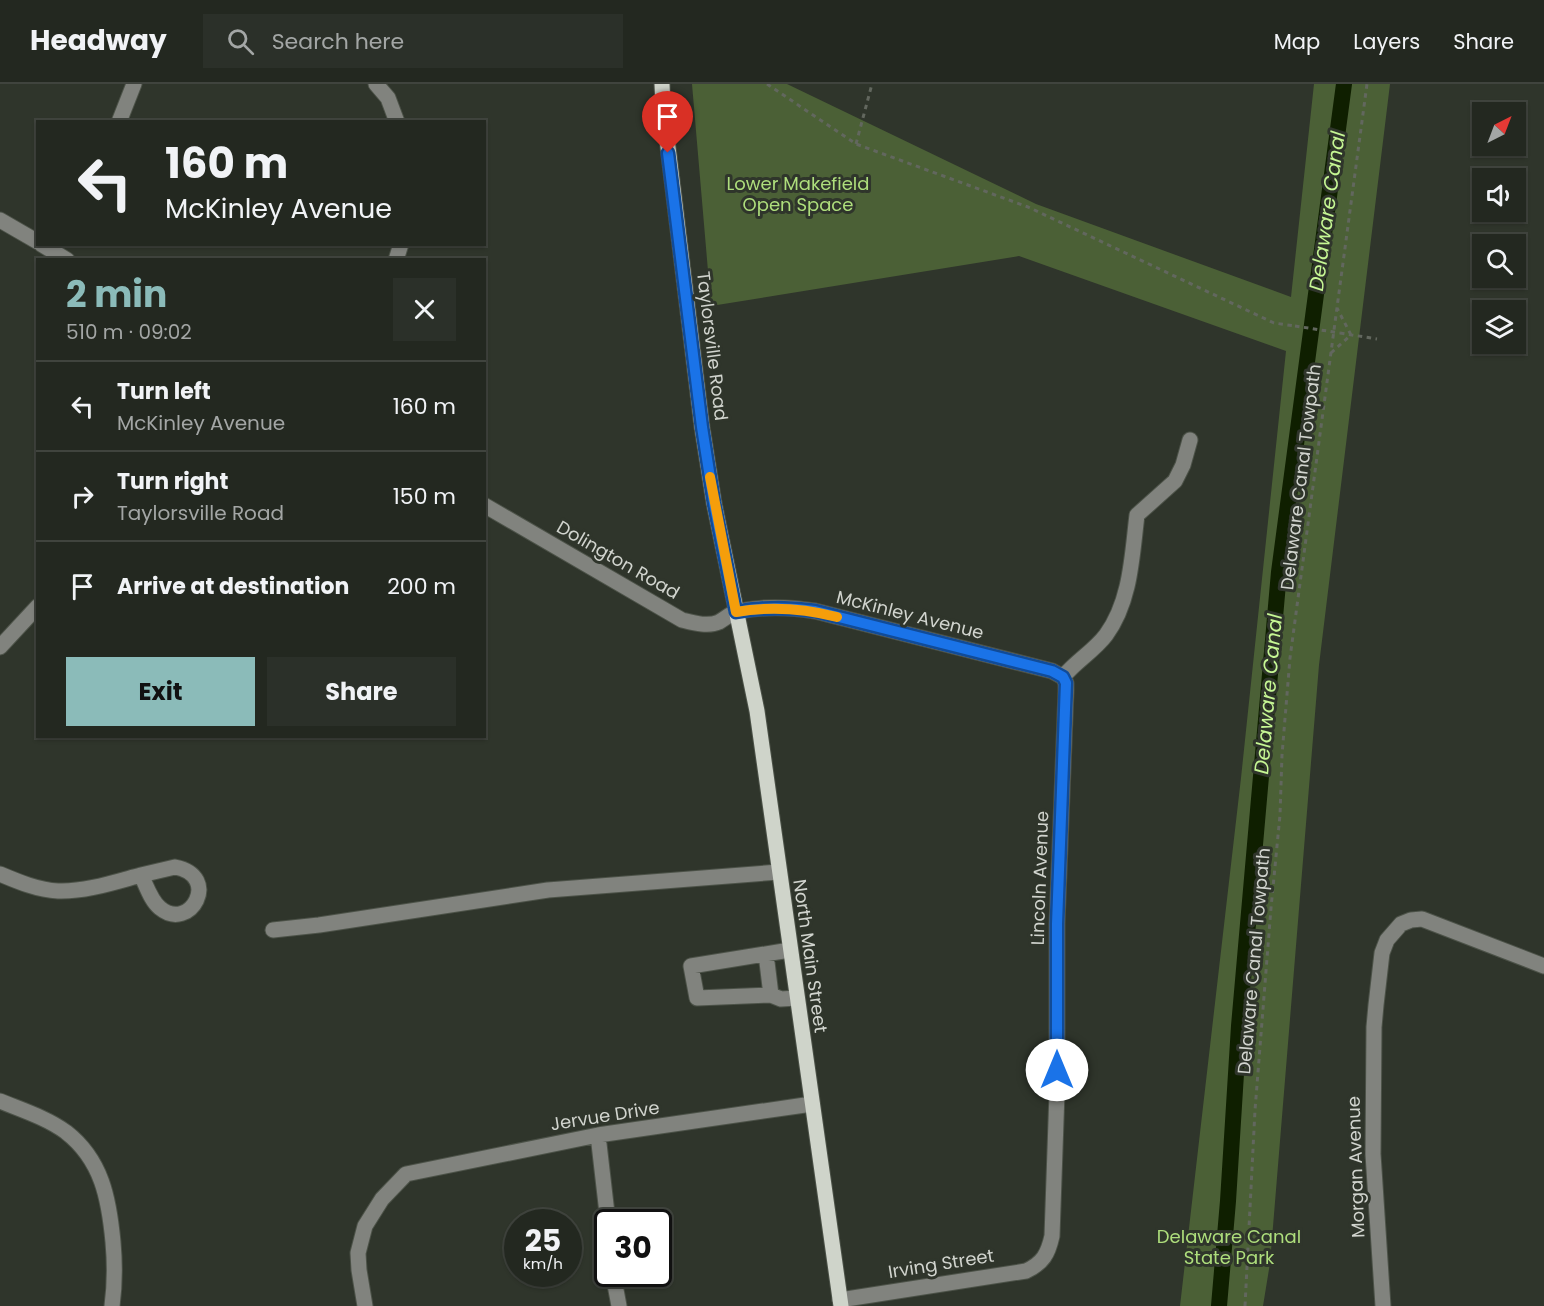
<!DOCTYPE html>
<meta charset="utf-8">
<style>
body{margin:0;font-family:Poppins,sans-serif;background:#2b3029;color:#f1f3f6;height:100vh;display:flex;flex-direction:column;font-size:22px;white-space:nowrap}
*{box-sizing:border-box;margin:0}
p{font-size:20px;color:#a3a6a5}
.icon{flex:none;width:33px;height:33px;fill:none;stroke:currentColor;stroke-width:2;stroke-linecap:round;stroke-linejoin:round}
.map{position:relative;flex:1;overflow:hidden}
.sheet{position:absolute;left:36px;top:174px;width:450px;height:480px;display:flex;flex-direction:column;background:#232820;border-radius:0px;box-shadow:0 2px 4px #0004,0 0 0 2px #40443e}
.sheet>*{flex:none}
.top-card{position:absolute;left:36px;top:36px;width:450px;height:126px;border-radius:0px;box-shadow:0 2px 4px #0004,0 0 0 2px #40443e;background:#232820;color:#f1f3f6;overflow:hidden}
.needle{width:39px;rotate:42deg}
.fabs{position:absolute;left:1472px;top:18px;display:grid;gap:12px}
.fabs a{display:grid;place-items:center;width:54px;height:54px;border-radius:0px;background:#232820;box-shadow:0 2px 4px #0004,0 0 0 2px #40443e;font-size:30px}
.speed{position:absolute;left:504px;top:1125px;display:flex;gap:12px;font-size:30px;font-weight:700;text-align:center}
.speed>*{display:grid;place-content:center;width:78px;height:78px;border-radius:50%;background:#232820;box-shadow:0 2px 4px #0004,0 0 0 2px #40443e;line-height:1}
.speed small{font-size:15px;font-weight:400}
.speed .limit{border:3px solid #111;border-radius:9px;background:#fff;color:#111}
.pin{position:absolute;display:grid;place-items:center;width:51px;height:51px;color:#fff;margin:-62px -26px;border-radius:50% 50% 50% 0;rotate:-45deg;box-shadow:0 0 6px #0007}
.pin .icon{rotate:45deg}
.me{position:absolute;width:66px;margin:-33px;rotate:0deg;stroke-linejoin:round;filter:drop-shadow(0 0 4px #0008)}
.turn{display:flex;align-items:center;gap:21px;height:126px;padding:0 30px;font-size:27px}
.turn .icon{width:78px;height:78px;stroke-width:2.5}
.turn b{display:block;font-size:42px;line-height:51px}
.round{display:grid;place-items:center;flex:none;width:63px;height:63px;border-radius:0px;background:#2b3029}
.head{display:flex;align-items:center;justify-content:space-between;height:102px;padding:0 30px}
h1{font-size:36px;font-weight:700;line-height:45px;color:#8bbbb9}
.primary-button{display:flex;gap:12px;margin-top:auto;padding:12px 30px}
.primary-button a{flex:1;height:69px;border-radius:0px;background:#8bbbb9;color:#111;font-size:24px;font-weight:700;line-height:69px;text-align:center}
.primary-button a+a{background:#2b3029;color:#f1f3f6}
ul{padding:0;list-style:none}
li{display:flex;align-items:center;gap:18px;height:90px;padding:0 30px;border-top:2px solid #40443e}
li div{flex:1}
li b{display:block;font-size:22px}
li em{font-style:normal}
header{display:flex;align-items:center;gap:36px;box-sizing:border-box;height:84px;padding:0 30px;background:#232820;border-bottom:2px solid #40443e}
header strong{font-size:28px}
nav{display:flex;gap:33px;margin-inline-start:auto;font-size:21px}
.search{width:420px;height:54px;background:#2b3029;display:flex;align-items:center;gap:15px;box-sizing:border-box;padding:0 21px;border-radius:0px;color:#a3a6a5;font-size:22px}
.map>svg:first-child{display:block}
.green{fill:#4b6036}
.lines{fill:none;stroke-linecap:round;stroke-linejoin:round}
.canal{stroke:#0f1f00;stroke-width:16}
.minor-casing{stroke:#4c5248;stroke-width:17}
.major-casing{stroke:#4c5248;stroke-width:17}
.path{stroke:#62675e;stroke-width:3;stroke-dasharray:4.5 4.5;stroke-linecap:butt}
.minor{stroke:#81837e;stroke-width:15}
.major{stroke:#cfd4ca;stroke-width:15}
.path-bridge{stroke:#62675e;stroke-width:3;stroke-dasharray:4.5 4.5;stroke-linecap:butt}
.route-casing{stroke:#114b97;stroke-width:15}
.route{stroke:#1a73e8;stroke-width:10}
.slow{stroke:#f59e0b;stroke-width:10}
.labels{text-anchor:middle;stroke-width:6;stroke-linejoin:round;paint-order:stroke}
.park-label{font-size:18px;fill:#aede7c;stroke:#2f352b}
.street-label{font-size:18px;fill:#d1d4ce;stroke:#2f352b}
.water-label{font-size:20px;font-style:italic;fill:#c6f794;stroke:#2f352b}
</style>
<header>
<strong>Headway</strong>
<div class="search"><svg class="icon" aria-label="search" viewBox="0 0 24 24"><circle cx="10" cy="10" r="6"/><path d="M15 15l6 6"/></svg>Search here</div>
<nav><a>Map</a><a>Layers</a><a>Share</a></nav>
</header>
<div class="map">
<svg width="1544" height="1222" viewBox="0 0 1544 1222">
<rect width="100%" height="100%" fill="#2f352b"/>
<path class="green" d="M692 0H787L1036 120 1291 213 1314 0H1390L1319 581 1270 1179 1263 1222H1180L1241 694 1286 267 1019 172 711 222Z"/>
<g class="lines">
<path class="canal" d="M1219 1222 1228 1117 1239 942 1279 488 1344 0"/>
<defs>
<path id="minor" d="M376 0 388 14 397 38
M119 38 134 0
M0 136 38 158
M41 160 67 176
M396 176 401 160
M484 421 682 536C694 539 708 543 719 538 726 534 732 528 740 527 765 522 790 523 815 527L1052 587 1063 593
M0 563 38 522
M1063 593C1076 577 1094 567 1106 551 1131 517 1132 471 1137 431L1175 397 1183 381 1190 356
M175 783C222 792 190 849 160 824 151 817 146 801 141 791Z
M0 790C19 798 38 806 58 807 85 808 115 798 141 791
M273 846 319 841 548 806 779 788
M790 866 691 882 697 914 771 911 781 915 797 914
M766 870 771 911
M0 1017C22 1026 47 1034 66 1048 102 1076 109 1115 113 1158 115 1180 115 1200 112 1222
M598 1051 608 1138
M613 1190 619 1222
M840 1216 1026 1187C1043 1179 1048 1170 1052 1152L1057 1008V840L1066 607V599L1063 593
M365 1222 359 1186 358 1169 365 1142 382 1115 406 1090 598 1051 812 1020
M1383 1222 1373 1070 1374 943 1376 921 1382 869 1387 856 1401 840 1411 836 1422 835 1544 882"/>
<path id="major" d="M662 0 663 22 702 343 714 419 757 627 841 1222"/>
</defs>
<use href="#minor" class="minor-casing"/>
<use href="#major" class="major-casing"/>
<path class="path" d="M767 0 856 60 1028 123 1274 239 1295 242
M856 60 872 0
M1340 249 1377 255
M1331 269 1351 251 1337 224
M1245 1222 1255 1026 1271 824 1280 731 1282 671 1290 574 1367 0"/>
<use href="#minor" class="minor"/>
<use href="#major" class="major"/>
<path class="path-bridge" d="M1295 242 1340 249"/>
</g>
<g class="lines">
<defs>
<path id="route" d="M668 69 702 343 714 419 736 528C763 523 788 523 815 527L1052 587 1063 593 1066 599 1057 840V986"/>
</defs>
<use href="#route" class="route-casing"/>
<use href="#route" class="route"/>
<path class="slow" d="M710 393 736 528C771 522 802 524 837 533"/>
</g>
<g class="labels">
<g class="park-label">
<text x="798" y="106">Lower Makefield<tspan x="798" dy="21">Open Space</tspan></text>
<text x="1229" y="1159">Delaware Canal<tspan x="1229" dy="21">State Park</tspan></text>
</g>
<g class="street-label">
<text transform="translate(712 262) rotate(83)" y="6">Taylorsville Road</text>
<text transform="translate(1301 393) rotate(-83)" y="6">Delaware Canal Towpath</text>
<text transform="translate(618 476) rotate(30)" y="6">Dolington Road</text>
<text transform="translate(910 531) rotate(14)" y="6">McKinley Avenue</text>
<text transform="translate(1040 794) rotate(-88)" y="6">Lincoln Avenue</text>
<text transform="translate(810 872) rotate(82)" y="6">North Main Street</text>
<text transform="translate(1254 877) rotate(-85)" y="6">Delaware Canal Towpath</text>
<text transform="translate(605 1032) rotate(-9)" y="6">Jervue Drive</text>
<text transform="translate(1356 1083) rotate(-92)" y="6">Morgan Avenue</text>
<text transform="translate(941 1180) rotate(-9)" y="6">Irving Street</text>
</g>
<g class="water-label">
<text transform="translate(1327 127) rotate(-82)" y="7">Delaware Canal</text>
<text transform="translate(1268 610) rotate(-85)" y="7">Delaware Canal</text>
</g>
</g>
</svg>
<div class="fabs">
<a><svg class="needle" viewBox="-14 -14 28 28"><path d="M0-13l5 13h-10z" fill="#e53935"/><path d="M0 13l5-13h-10z" fill="#a3a6a5"/></svg></a>
<a><svg class="icon" aria-label="sound" viewBox="0 0 24 24"><path d="M4 9h4l5-4v14l-5-4H4zM17 9q2 3 0 6"/></svg></a>
<a><svg class="icon" aria-label="search" viewBox="0 0 24 24"><circle cx="10" cy="10" r="6"/><path d="M15 15l6 6"/></svg></a>
<a><svg class="icon" aria-label="layers" viewBox="0 0 24 24"><path d="M12 4l9 5-9 5-9-5zM3 14l9 5 9-5"/></svg></a>
</div>
<div class="speed"><div>25<small>km/h</small></div><div class="limit">30</div></div>
<div class="pin" style="left:668px;top:69px;background:#d93025"><svg class="icon" aria-label="arrive" viewBox="0 0 24 24"><path d="M6 21V4h12l-3 4 3 4H6"/></svg></div>
<svg class="me" style="left:1057px;top:986px" viewBox="-20 -20 40 40"><circle r="19" fill="#fff"/><path d="M0-13L10 11 0 6-10 11z" fill="#1a73e8"/></svg>
<div class="top-card">
<div class="turn"><svg class="icon" aria-label="left" viewBox="0 0 24 24"><path d="M17 20v-9H6M10 6l-5 5 5 5"/></svg><div><b>160 m</b>McKinley Avenue</div></div>
</div>
<section class="sheet">
<div class="head"><div><h1>2 min</h1><p>510 m · 09:02</p></div><a class="round"><svg class="icon" aria-label="close" viewBox="0 0 24 24"><path d="M6 6l12 12M18 6L6 18"/></svg></a></div>
<ul>
<li><svg class="icon" aria-label="left" viewBox="0 0 24 24"><path d="M17 20v-9H6M10 6l-5 5 5 5"/></svg><div><b>Turn left</b><p>McKinley Avenue</p></div><em>160 m</em></li>
<li><svg class="icon" aria-label="right" viewBox="0 0 24 24"><path d="M7 20v-9h11M14 6l5 5-5 5"/></svg><div><b>Turn right</b><p>Taylorsville Road</p></div><em>150 m</em></li>
<li><svg class="icon" aria-label="arrive" viewBox="0 0 24 24"><path d="M6 21V4h12l-3 4 3 4H6"/></svg><div><b>Arrive at destination</b></div><em>200 m</em></li>
</ul>
<div class="primary-button"><a>Exit</a><a>Share</a></div>
</section>
</div>
